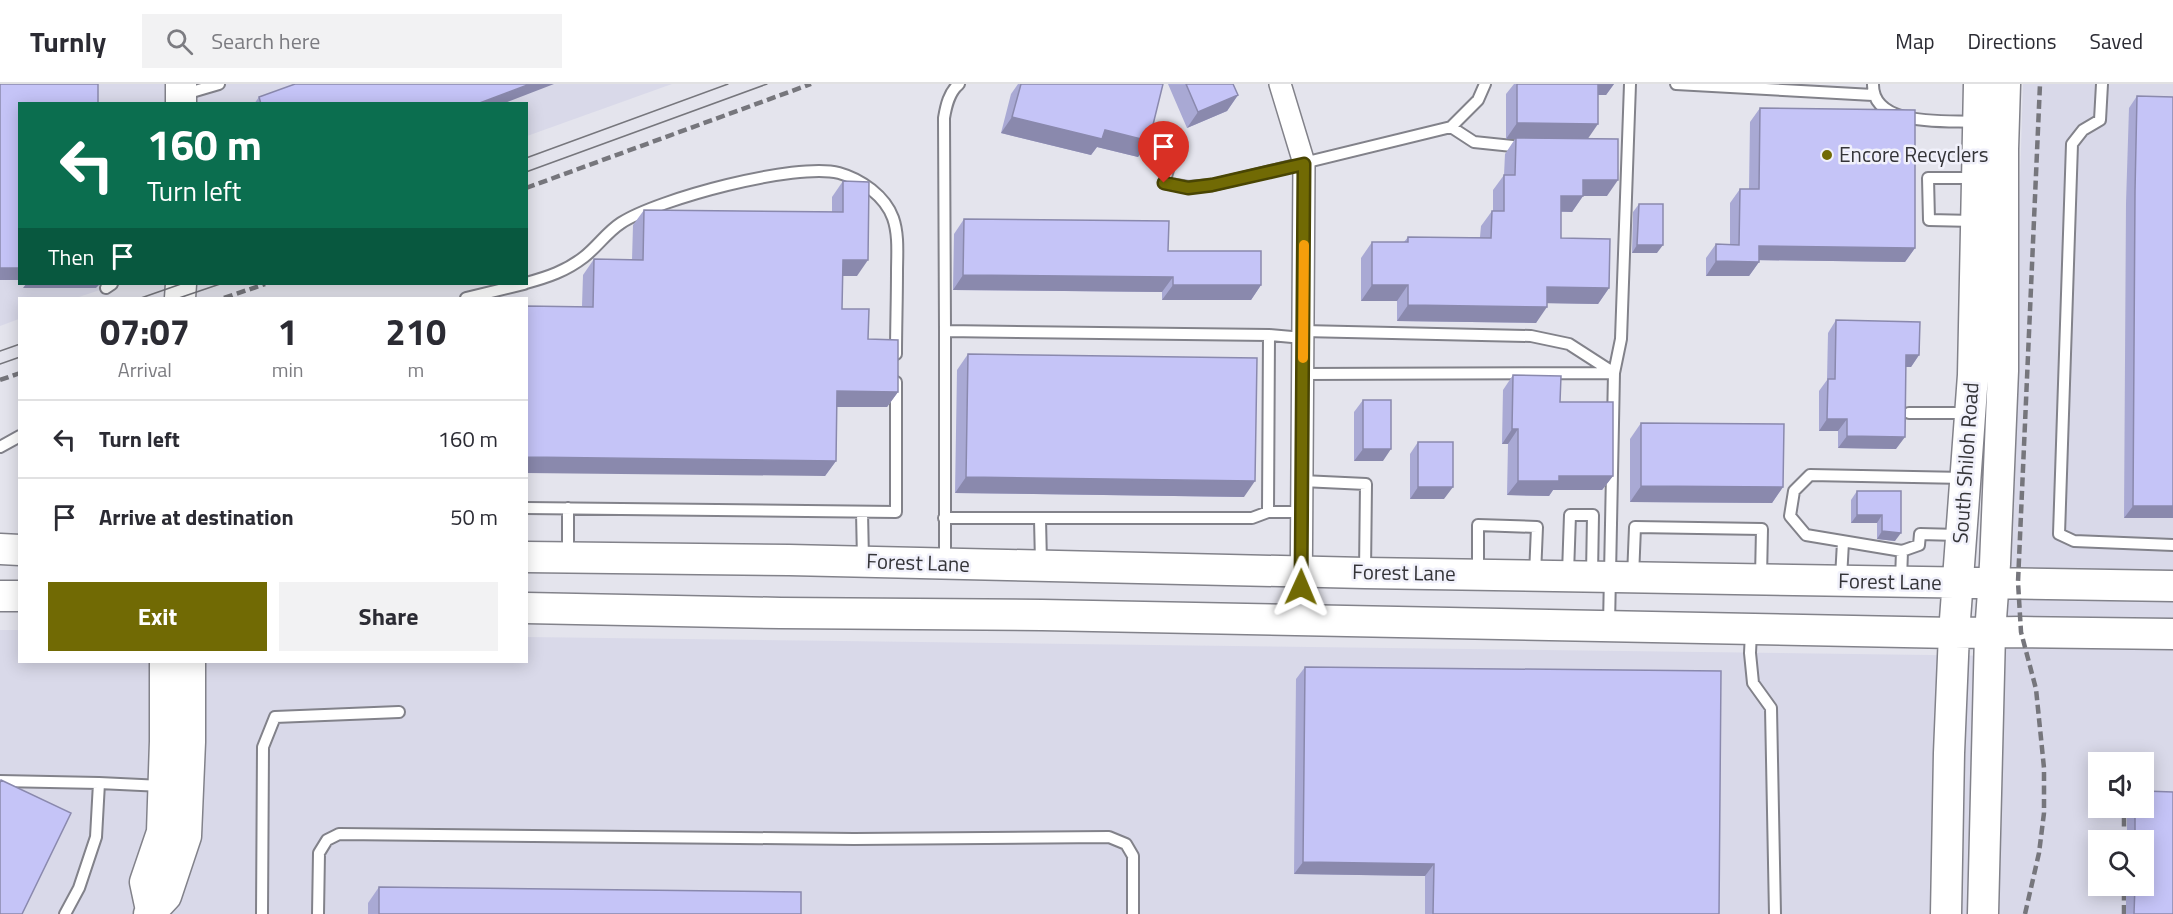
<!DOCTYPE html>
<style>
body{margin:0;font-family:"Titillium Web",sans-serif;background:#f2f2f3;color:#2b2b33;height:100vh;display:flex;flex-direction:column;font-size:22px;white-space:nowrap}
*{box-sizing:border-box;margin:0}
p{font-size:20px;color:#7c7c81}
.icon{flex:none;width:33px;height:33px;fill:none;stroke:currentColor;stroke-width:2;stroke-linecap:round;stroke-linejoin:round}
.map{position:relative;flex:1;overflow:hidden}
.drawer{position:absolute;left:18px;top:213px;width:510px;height:366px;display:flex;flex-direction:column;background:#fff;border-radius:0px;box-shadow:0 3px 15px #0003}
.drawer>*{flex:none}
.top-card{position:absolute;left:18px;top:18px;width:510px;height:183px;border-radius:0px;box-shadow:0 3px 15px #0003;background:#0b6e4f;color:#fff;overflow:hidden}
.controls{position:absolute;left:2088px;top:668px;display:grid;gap:12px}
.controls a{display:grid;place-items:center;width:66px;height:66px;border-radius:0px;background:#fff;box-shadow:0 3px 15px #0003;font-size:30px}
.pin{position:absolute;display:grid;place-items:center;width:51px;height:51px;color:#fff;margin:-62px -26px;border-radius:50% 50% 50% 0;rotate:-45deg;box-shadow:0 0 6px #0007}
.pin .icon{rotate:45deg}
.me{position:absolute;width:66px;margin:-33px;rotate:1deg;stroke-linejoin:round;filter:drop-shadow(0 0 4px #0008)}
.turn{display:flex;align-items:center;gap:21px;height:126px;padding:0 30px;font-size:27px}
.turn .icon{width:78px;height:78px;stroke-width:2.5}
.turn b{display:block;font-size:42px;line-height:51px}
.then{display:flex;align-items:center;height:57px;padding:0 30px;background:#0003;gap:12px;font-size:22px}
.eta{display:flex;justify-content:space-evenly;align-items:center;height:102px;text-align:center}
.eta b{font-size:36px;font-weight:700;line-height:42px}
.action{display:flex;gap:12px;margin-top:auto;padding:12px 30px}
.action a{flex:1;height:69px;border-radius:0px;background:#716a04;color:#fff;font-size:24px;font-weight:700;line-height:69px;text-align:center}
.action a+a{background:#f2f2f3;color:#2b2b33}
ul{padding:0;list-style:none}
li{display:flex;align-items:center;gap:18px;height:78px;padding:0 30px;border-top:2px solid #e1e1e2}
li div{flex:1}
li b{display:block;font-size:22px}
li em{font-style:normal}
header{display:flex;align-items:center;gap:36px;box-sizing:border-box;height:84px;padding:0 30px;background:#fff;border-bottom:2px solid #e1e1e2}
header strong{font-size:28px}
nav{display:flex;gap:33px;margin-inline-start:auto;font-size:21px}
.search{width:420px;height:54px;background:#f2f2f3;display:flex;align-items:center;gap:15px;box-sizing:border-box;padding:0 21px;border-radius:0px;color:#7c7c81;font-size:22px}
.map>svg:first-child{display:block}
.built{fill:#d9d9e9;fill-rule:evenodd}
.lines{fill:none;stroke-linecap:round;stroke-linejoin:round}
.lane-casing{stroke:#82828a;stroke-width:14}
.street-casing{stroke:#82828a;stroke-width:24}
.secondary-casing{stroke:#82828a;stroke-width:33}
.lane{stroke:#fff;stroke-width:10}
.street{stroke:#fff;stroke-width:21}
.secondary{stroke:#fff;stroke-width:30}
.tram{stroke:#76767c;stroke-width:1.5}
.rail{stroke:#76767c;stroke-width:4.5;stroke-dasharray:9 4.5;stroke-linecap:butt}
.wall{fill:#a9a9d4}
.shaded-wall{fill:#8a89ad}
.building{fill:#c5c4f7;stroke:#8a89ad;stroke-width:1.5}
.route-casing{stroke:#494503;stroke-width:15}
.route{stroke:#716a04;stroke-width:10}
.slow{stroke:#f59e0b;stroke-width:10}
.poi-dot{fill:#716a04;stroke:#f1f1fb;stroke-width:2}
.labels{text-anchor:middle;stroke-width:5;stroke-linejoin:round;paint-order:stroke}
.poi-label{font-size:21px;fill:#343438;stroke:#f1f1fb;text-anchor:start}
.street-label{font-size:21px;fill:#343438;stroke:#f1f1fb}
</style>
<header>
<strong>Turnly</strong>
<div class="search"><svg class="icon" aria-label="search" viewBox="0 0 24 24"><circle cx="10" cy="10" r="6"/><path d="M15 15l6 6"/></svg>Search here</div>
<nav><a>Map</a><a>Directions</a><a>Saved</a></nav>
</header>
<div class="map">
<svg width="2173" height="830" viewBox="0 0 2173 830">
<rect width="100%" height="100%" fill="#e4e4ed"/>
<path class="built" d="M0 0H672L527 52 526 20H20V200H118L76 214H20L19 235 0 242Z
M2023 0H2173V830H0V546H19L20 578H526L527 553 2005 572ZM2098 678H2144V723H2098ZM2098 756H2144V801H2098Z"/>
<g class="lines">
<defs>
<path id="lane" d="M1676 0 1873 11
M1873 0C1872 44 1946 36 1977 38
M2102 0 2100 36 2083 46 2072 60 2059 450 2074 457 2173 461
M185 10 219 0
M1451 43 1474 58 1522 63
M1178 53 1164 99 1188 103 1213 101 1451 43 1478 16 1485 0
M1974 137 1929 136 1928 94H1975
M526 199C548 193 566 187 584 173 597 163 607 148 621 139 658 115 796 78 839 89 861 95 885 112 893 134 899 151 897 171 897 188 897 216 896 243 896 270
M106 204 112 200
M466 214 524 200
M945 247 944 34C946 22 949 8 959 0
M1303 247 1531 252 1569 260 1614 289 1621 255 1630 0
M1303 290 1614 289 1609 541
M1909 329H1969
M0 363 20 352
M1302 397 1366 400 1365 488
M526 424 896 428V298
M862 428 863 476
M1268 428 1269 251
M944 434H1252L1268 428H1302
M1040 435 1041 479
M1958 451 1920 450 1919 461 1902 467 1806 451 1790 432 1794 407 1810 391 1965 394
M568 471V424
M945 479V247L1269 251 1303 254
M1478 489V441L1537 443 1535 491
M1568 489 1570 431H1593L1592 490
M1633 493 1635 443 1762 445 1761 493
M1841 494 1843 458
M1901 496 1902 467
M1751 548 1750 569 1753 599 1771 624 1775 830
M0 697 99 699
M65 830 79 804 96 753 99 699 162 702
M262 830 263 663 275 633 399 628
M318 830 319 769 327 756 339 750 854 755 1109 753 1126 760 1133 772V830"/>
<path id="street" d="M1280 0 1304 79 1301 536"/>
<path id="secondary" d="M181 0V20
M180 214 181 200
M0 465 20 466
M526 473 789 476 1365 489 2173 502
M0 512H20
M526 524 781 529 1042 531 1954 549 2021 548 2173 550
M151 826 145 798 162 748 165 657V578
M149 830 166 812 186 752 190 658V578
M1946 830 1949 669 1954 549 1973 291 1979 0
M1983 830 1990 549 1995 480 2003 287V65L2005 0"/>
</defs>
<use href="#lane" class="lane-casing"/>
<use href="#street" class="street-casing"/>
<use href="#secondary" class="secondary-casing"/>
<use href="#lane" class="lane"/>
<use href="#street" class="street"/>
<use href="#secondary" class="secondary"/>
<path class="tram" d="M526 74 728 0
M526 88 767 0
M141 214 181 200
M179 214 220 200
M0 267 20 260
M0 280 20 273"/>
<path class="rail" d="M526 104 811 0
M224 214 265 200
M0 296 20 289
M2125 678V671
M2124 756V723
M2025 830 2039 769 2044 729V684L2036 605 2021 548 2018 498 2040 0
M2124 830V801"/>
</g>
<path class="wall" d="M1018 0H1163L1149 57 1138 73 1097 63 1091 71 1001 49 1011 10Z
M1168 0H1233L1238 11 1227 27 1187 44Z
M1514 0H1614L1606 11H1598L1587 55 1607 112H1583L1572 128H1561V154L1609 204 1598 220 1547 219 1536 239 1397 237V217H1361V174L1372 158H1404L1408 153H1480L1481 142 1492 127H1493V106L1504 91 1505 70 1515 55H1506V10Z
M2137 12 2173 13V434H2124L2126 119 2129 24Z
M259 13 261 20H254Z
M1760 24 1915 164 1905 178 1759 176V178L1749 192H1706V174L1716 160H1730V119L1740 105H1749L1750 38Z
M843 97 857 192H842V225L868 255 898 308 887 323H837L836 377 825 392 582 222 583 191 594 175 632 176 633 141 644 126 832 128V113Z
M1639 120 1657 169H1632L1633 128Z
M964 135 1168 167 1261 201 1251 216H1162V208L953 206 954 150Z
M1836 236 1919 271 1911 283H1905L1896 365 1838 364V347H1819V307L1827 296 1828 249Z
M968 270 1244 413 955 409 957 286Z
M1513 291 1560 318 1613 392 1602 406H1553L1549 412 1507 411 1508 360H1502L1503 306Z
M1363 316 1383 377H1354V328Z
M1641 339 1783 403 1772 419 1630 418V355Z
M1418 358 1444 415H1410V370Z
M1857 407H1901L1895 457 1877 455V439H1851V416Z
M1305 583 1719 830H1425V792L1294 790 1296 595Z
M2127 723H2144L2173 830H2126V801H2144V756H2127Z
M379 803 801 830H368V819Z"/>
<path class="shaded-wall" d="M530 0H554L502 20H477Z
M1595 0H1614L1606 11H1587Z
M1238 11 1227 27 1187 44 1198 28Z
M1012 33 1105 46 1149 57 1138 73 1097 63 1091 71 1001 49Z
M1517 39 1598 40 1587 56 1506 55Z
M1583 96H1618L1607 112H1572Z
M1561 112H1583L1572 128 1550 127Z
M1637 161H1663L1657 169H1632Z
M1759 162 1915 164 1905 178 1749 176Z
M843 176H868L857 192H832Z
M1716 177 1759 178 1749 192H1706Z
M0 184H20V196H0Z
M963 191 1173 193 1162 208 953 206Z
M26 200H100L96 204H23Z
M1173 201H1261L1251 216H1162Z
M1372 201H1408L1397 217H1361Z
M1547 203 1609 204 1598 220 1536 219Z
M1408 221 1547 223 1536 239 1397 237Z
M1906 271H1919L1911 283H1897Z
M837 307 898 308 887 323H826Z
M1827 335H1847L1838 347H1819Z
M1512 345H1518L1508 360H1502Z
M1847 352 1905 353 1896 365 1838 364Z
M1363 365H1391L1383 377H1354Z
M526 373 836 377 825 392 526 389Z
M1559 392H1613L1602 406H1553L1549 412 1507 411 1518 397Z
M966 393 1255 397 1244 413 955 409Z
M1641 402 1783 403 1772 419 1630 418Z
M1418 403H1453L1444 415H1410Z
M2133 422H2173V434H2124Z
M1857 431H1882L1877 439H1851Z
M1882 447 1901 449 1895 457 1877 455Z
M1303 778 1434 780 1425 792 1294 790Z"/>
<path class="building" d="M0 0H98V20H20V184H0Z
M295 0H530L477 20H261L259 13Z
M1021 0H1163L1149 57 1105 46 1102 55 1012 33Z
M1186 0H1233L1238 11 1198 28Z
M1517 0H1598V40L1517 39Z
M2137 12 2173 13V422H2133L2135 107Z
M1760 24 1915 26V164L1759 162V178L1716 177V160L1739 161 1740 105H1759Z
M1516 54 1618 55V96H1583V112H1561V154L1610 155 1609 204 1547 203V223L1408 221V201H1372V158H1408V153L1491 154 1492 127H1504V91H1515Z
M843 97 869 98 868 176H843L842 225H869L868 255 898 256V308L837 307 836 377 526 373V222L593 223 594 175 643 176 644 126 843 128Z
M1639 120H1663V161H1637Z
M964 135 1169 137 1168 167H1261V201H1173V193L963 191Z
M1836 236 1920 238 1919 271H1906L1905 353 1847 352V335H1827L1828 295H1835Z
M968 270 1257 274 1255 397 966 393Z
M1513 291 1561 292 1560 318H1613V392H1559V397H1518V345H1512Z
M1363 316H1391V365H1363Z
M1641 339 1784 340 1783 403 1641 402Z
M1418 358H1453V403H1418Z
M1857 407H1901V449L1882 447V431H1857Z
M1305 583 1721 587 1719 830H1433L1434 780 1303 778Z
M1 696 71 729 22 830H0V699Z
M2144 707 2173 708V830H2134L2135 801H2144V756H2135V723H2144Z
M379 803 801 808V830H379Z"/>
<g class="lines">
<defs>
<path id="route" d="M1164 99 1188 104 1212 101 1304 80 1301 503"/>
</defs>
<use href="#route" class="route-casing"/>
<use href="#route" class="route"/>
<path class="slow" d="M1303 274 1304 161"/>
</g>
<circle class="poi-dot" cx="1827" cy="71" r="6"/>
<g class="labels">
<g class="poi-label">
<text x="1839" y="78">Encore Recyclers</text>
</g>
<g class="street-label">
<text transform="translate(1966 379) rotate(-86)" y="7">South Shiloh Road</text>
<text transform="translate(918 479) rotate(2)" y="7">Forest Lane</text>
<text transform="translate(1404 489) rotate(1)" y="7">Forest Lane</text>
<text transform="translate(1890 498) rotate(1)" y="7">Forest Lane</text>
</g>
</g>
</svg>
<div class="controls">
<a><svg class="icon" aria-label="sound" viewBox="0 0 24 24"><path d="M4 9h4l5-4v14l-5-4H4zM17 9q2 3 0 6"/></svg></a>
<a><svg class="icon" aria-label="search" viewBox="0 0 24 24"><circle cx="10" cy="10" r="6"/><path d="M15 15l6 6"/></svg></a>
</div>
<div class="pin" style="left:1164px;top:99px;background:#d93025"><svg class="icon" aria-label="arrive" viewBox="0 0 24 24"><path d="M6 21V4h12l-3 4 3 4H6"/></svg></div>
<svg class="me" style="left:1301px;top:503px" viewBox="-20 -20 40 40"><path d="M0-17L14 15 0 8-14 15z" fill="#716a04" stroke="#fff" stroke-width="4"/></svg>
<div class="top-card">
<div class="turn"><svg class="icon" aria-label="left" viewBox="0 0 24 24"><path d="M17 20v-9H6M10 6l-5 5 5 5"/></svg><div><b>160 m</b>Turn left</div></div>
<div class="then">Then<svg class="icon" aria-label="arrive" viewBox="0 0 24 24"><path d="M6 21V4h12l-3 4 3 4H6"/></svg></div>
</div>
<section class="drawer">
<div class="eta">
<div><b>07:07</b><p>Arrival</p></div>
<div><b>1</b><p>min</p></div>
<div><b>210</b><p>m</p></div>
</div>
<ul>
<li><svg class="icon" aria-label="left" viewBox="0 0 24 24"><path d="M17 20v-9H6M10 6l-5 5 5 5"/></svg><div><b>Turn left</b></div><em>160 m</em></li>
<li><svg class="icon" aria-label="arrive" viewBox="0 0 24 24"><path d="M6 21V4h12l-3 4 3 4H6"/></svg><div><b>Arrive at destination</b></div><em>50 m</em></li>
</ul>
<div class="action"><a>Exit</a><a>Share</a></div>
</section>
</div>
